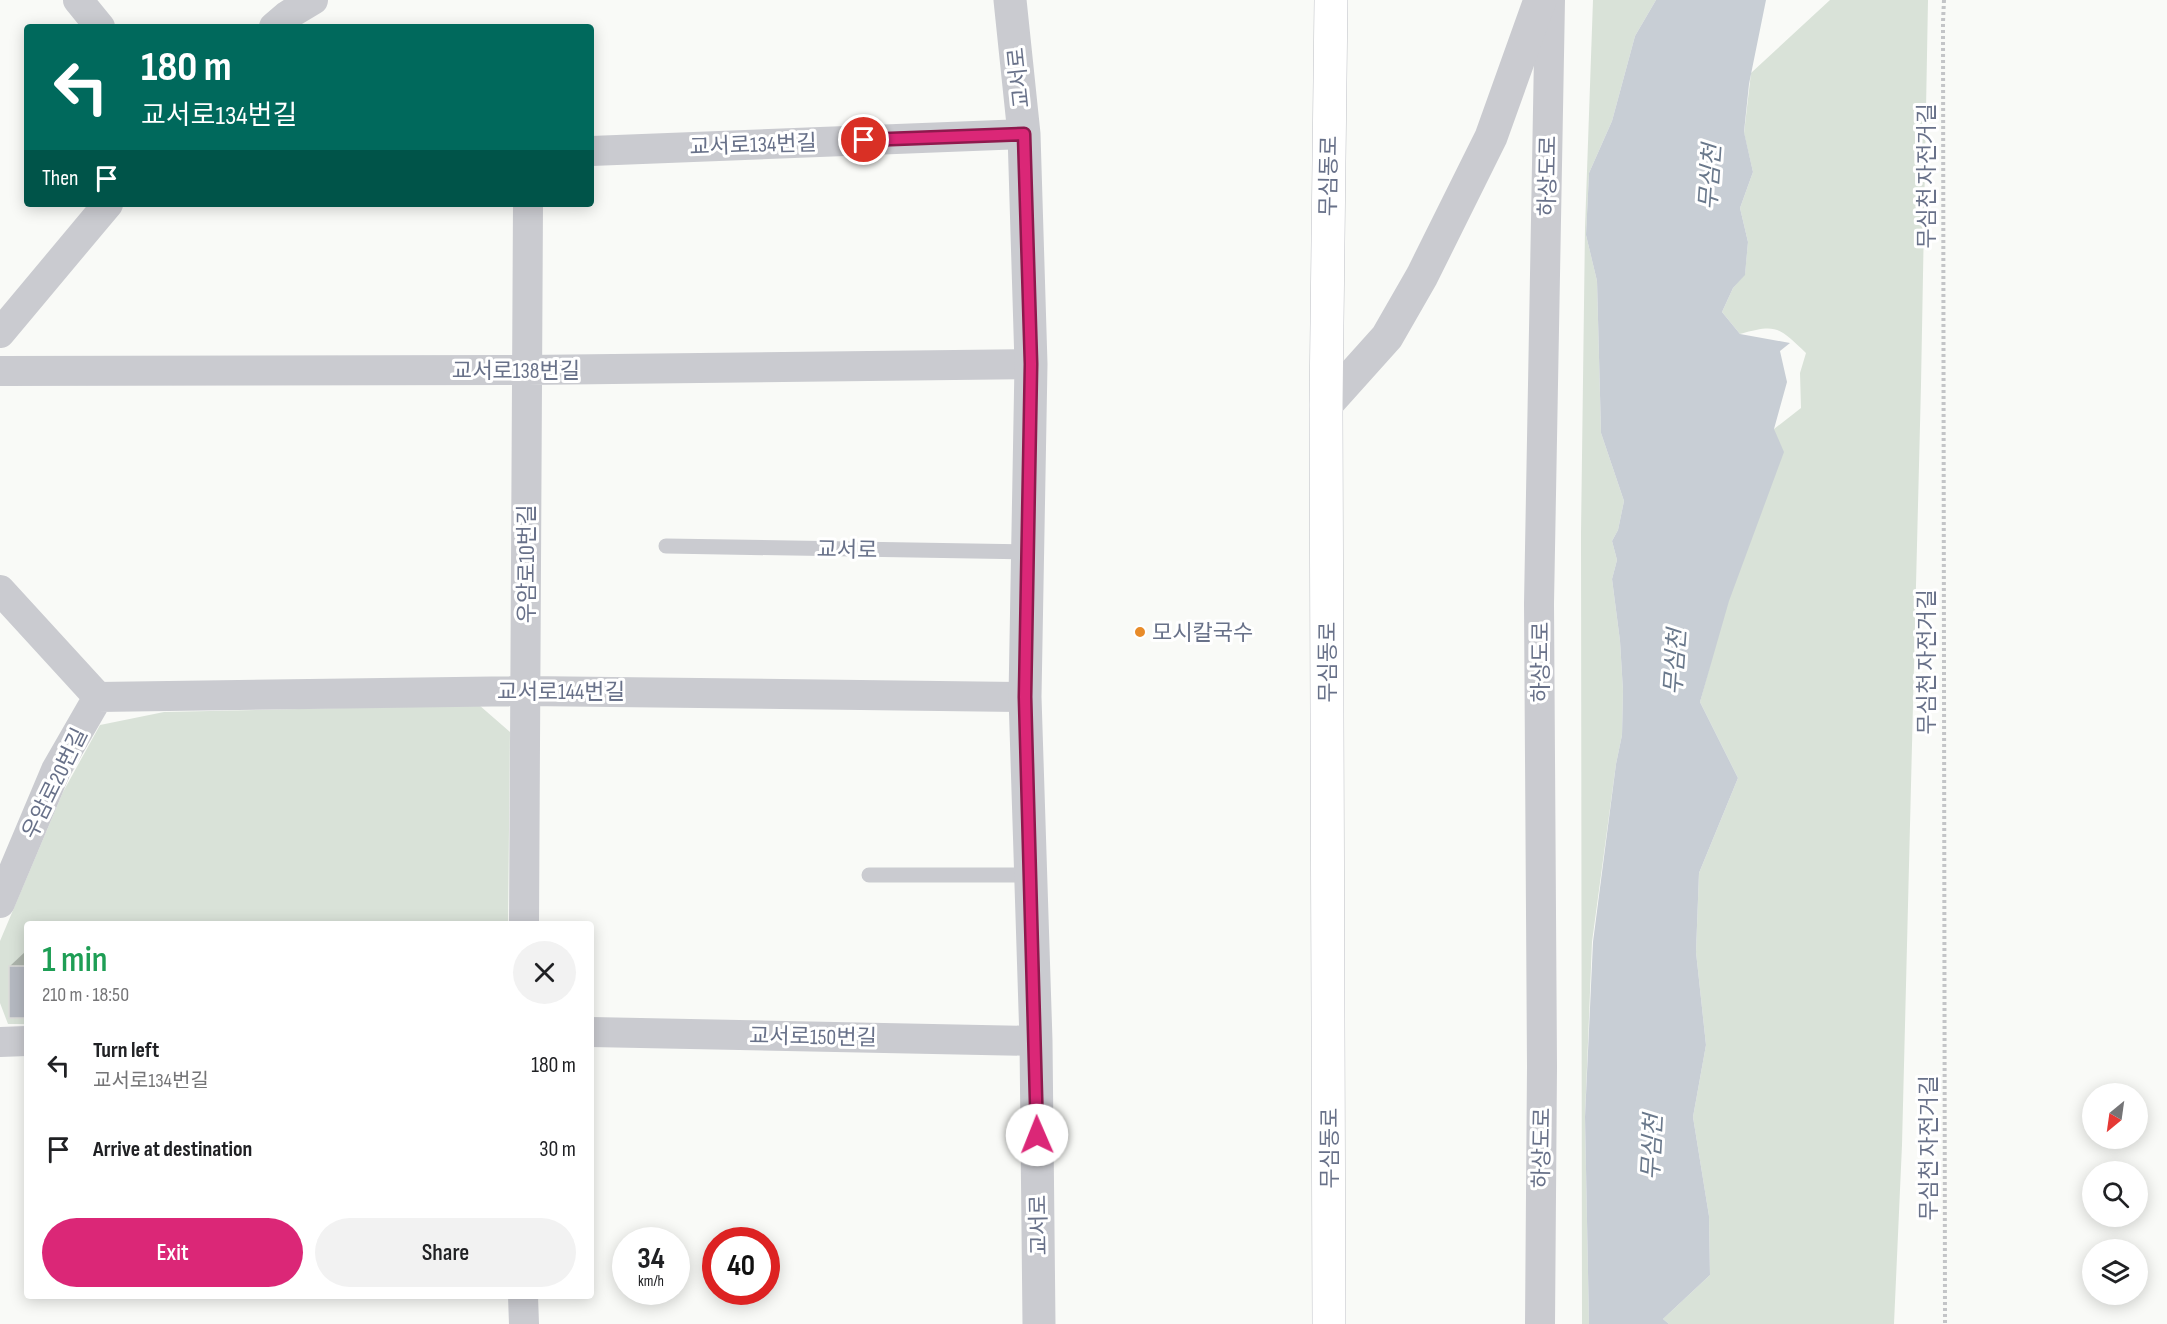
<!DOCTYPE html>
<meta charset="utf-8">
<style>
body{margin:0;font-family:"Sofia Sans Condensed","Noto Sans KR",sans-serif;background:#f2f2f2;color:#202124;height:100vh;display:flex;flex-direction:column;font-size:22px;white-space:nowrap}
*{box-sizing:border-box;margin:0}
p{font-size:20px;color:#757577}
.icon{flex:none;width:33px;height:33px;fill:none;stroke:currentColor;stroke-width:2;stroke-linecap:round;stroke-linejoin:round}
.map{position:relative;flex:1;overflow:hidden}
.sheet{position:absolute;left:24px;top:921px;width:570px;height:378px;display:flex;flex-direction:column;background:#fff;border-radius:6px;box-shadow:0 3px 15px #0003}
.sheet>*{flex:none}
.top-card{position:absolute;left:24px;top:24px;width:570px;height:183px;border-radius:6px;box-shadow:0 3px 15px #0003;background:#00695c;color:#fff;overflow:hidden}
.needle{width:39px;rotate:209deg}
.fabs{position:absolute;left:2082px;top:1083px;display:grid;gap:12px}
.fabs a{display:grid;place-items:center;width:66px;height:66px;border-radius:50%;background:#fff;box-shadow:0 3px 15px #0003;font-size:30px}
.speed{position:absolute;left:612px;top:1227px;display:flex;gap:12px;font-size:30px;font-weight:700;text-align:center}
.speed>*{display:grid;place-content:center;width:78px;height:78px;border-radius:50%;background:#fff;box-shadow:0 3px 15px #0003;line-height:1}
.speed small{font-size:15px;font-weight:400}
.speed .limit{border:9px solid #d22;background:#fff;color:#111}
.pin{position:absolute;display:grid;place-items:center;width:51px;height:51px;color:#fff;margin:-26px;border:3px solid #fff;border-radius:50%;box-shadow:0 2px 6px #0007}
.me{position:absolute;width:66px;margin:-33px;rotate:359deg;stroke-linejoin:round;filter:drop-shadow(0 0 4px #0008)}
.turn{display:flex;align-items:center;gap:21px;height:126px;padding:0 18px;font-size:27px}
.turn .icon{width:78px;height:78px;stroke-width:2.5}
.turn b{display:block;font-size:42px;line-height:51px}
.then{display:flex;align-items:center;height:57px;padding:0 18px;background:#0003;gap:12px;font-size:22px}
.round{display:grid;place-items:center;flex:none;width:63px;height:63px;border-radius:32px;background:#f2f2f2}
.summary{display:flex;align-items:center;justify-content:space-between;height:102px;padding:0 18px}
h1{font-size:36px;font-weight:600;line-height:45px;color:#1e9e55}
.button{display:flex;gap:12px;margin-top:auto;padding:12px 18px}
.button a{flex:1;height:69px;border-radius:36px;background:#db2777;color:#fff;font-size:24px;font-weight:600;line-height:69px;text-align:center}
.button a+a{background:#f2f2f2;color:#202124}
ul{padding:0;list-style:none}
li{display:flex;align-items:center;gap:18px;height:84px;padding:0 18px}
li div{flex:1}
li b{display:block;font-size:22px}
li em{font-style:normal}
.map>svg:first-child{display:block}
.green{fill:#d9e2d8}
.water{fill:#c8ced5}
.shadow{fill:#0003}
.building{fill:#b5b9c1;stroke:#dbdcd9;stroke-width:1.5}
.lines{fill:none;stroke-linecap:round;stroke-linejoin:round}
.secondary-casing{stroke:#bec0c6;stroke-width:34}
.path{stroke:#c3c4c7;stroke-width:4;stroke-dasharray:3 3;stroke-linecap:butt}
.service{stroke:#cacbd0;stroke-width:15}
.minor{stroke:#cacbd0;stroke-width:30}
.tertiary{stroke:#cacbd0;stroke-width:33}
.secondary{stroke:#fff;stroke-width:33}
.route-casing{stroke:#8e194d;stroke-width:15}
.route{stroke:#db2777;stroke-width:10}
.poi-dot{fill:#e88b29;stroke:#fff;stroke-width:2}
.labels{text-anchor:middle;stroke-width:6;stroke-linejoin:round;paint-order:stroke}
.street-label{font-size:22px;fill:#687189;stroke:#fff}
.poi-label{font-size:22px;fill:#687189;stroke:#fff;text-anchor:start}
.water-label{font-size:24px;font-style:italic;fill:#69788b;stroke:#fff}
</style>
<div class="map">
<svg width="2167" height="1324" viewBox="0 0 2167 1324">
<rect width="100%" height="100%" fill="#f9faf7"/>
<path class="green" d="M1593 0H1656L1635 36 1612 121 1589 173 1586 235 1597 281 1601 433 1624 501 1618 530 1612 541 1617 560 1612 579 1620 641 1623 691 1622 735 1616 764 1592 942 1585 1117 1589 1324H1582L1581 533 1585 228Z
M1830 0H1928L1921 385 1902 1145 1894 1324H1669L1663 1319 1710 1275 1709 1216 1693 1117 1706 1045 1696 952 1699 873 1738 778 1700 702 1774 429 1801 408 1800 373 1806 353C1779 328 1778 323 1740 334L1722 312 1733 288 1745 274 1748 242 1740 208 1753 172 1744 133 1751 73Z
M479 705 510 732 508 924H27V1024H8L0 1003V941L63 792 100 725 164 712Z"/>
<path class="water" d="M1656 0H1766L1749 84 1744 132 1753 172 1740 208 1748 242 1745 275 1733 288 1722 312 1740 334 1790 343 1780 351 1787 382 1774 429 1784 452 1729 601 1700 702 1738 778 1699 873 1696 952 1706 1045 1693 1117 1709 1216 1710 1275 1663 1319 1669 1324H1589L1585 1117 1593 942 1616 764 1622 735 1623 691 1620 641 1612 579 1617 560 1612 541 1618 530 1624 501 1601 433 1597 281 1586 235 1589 173 1612 121 1635 36Z"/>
<path class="shadow" d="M27 950V1017L10 966Z"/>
<path class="building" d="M9 966H27V1018H9Z"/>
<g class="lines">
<defs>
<path id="secondary" d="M1329 1324 1326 405 1331 0"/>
</defs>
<use href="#secondary" class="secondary-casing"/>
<path class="path" d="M1944 0 1943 22 1945 1324"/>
<path class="service" d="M666 546 1028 552
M869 875H1030"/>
<path class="minor" d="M78 0 100 27
M274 27 288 15 313 0
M591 151 1024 134
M0 333 108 204
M0 371 527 370 1031 364
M0 590 98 697
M98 697 526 691 1025 697
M0 903 56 770 98 697
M524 924 528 204
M591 1032 1036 1041
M0 1042 27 1041
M523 1296 524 1324
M1540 1324 1542 1067 1539 604 1550 0"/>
<path class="tertiary" d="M1010 0 1024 134 1031 364 1025 697 1036 1041 1039 1324
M1326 405 1387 337 1422 276 1491 137 1540 0"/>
<use href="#secondary" class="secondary"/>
</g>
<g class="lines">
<defs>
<path id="route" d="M864 140 1024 134 1031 364 1025 697 1037 1135"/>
</defs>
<use href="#route" class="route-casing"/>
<use href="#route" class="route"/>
</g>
<circle class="poi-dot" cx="1140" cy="632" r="6"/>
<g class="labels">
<g class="street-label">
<text transform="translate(1018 78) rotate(-96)" y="8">교서로</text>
<text transform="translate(753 144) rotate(-2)" y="8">교서로134번길</text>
<text transform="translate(1328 176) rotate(-89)" y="8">무심동로</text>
<text transform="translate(1547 176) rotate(-89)" y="8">하상도로</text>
<text transform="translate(1926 176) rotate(-90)" y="8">무심천 자전거길</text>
<text x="516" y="378">교서로138번길</text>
<text transform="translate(847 549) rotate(1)" y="8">교서로</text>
<text transform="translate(526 564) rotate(-90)" y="8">우암로10번길</text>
<text transform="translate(1327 662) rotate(-90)" y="8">무심동로</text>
<text transform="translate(1540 662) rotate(-90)" y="8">하상도로</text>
<text transform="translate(1926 662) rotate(-90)" y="8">무심천 자전거길</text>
<text x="561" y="699">교서로144번길</text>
<text transform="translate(54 783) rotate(-64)" y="8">우암로20번길</text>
<text transform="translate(813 1036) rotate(1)" y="8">교서로150번길</text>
<text transform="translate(1329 1148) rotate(-90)" y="8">무심동로</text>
<text transform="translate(1541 1148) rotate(-89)" y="8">하상도로</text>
<text transform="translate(1928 1148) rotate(-90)" y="8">무심천 자전거길</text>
<text transform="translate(1038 1225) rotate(-91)" y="8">교서로</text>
</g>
<g class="poi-label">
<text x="1152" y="640">모시칼국수</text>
</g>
<g class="water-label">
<text transform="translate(1710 177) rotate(-86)" y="8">무심천</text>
<text transform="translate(1675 662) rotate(-86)" y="8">무심천</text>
<text transform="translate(1652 1147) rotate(-87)" y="8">무심천</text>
</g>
</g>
</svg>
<div class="fabs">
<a><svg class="needle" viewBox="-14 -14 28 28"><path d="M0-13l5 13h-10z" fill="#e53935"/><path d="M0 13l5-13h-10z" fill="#757577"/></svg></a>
<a><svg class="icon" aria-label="search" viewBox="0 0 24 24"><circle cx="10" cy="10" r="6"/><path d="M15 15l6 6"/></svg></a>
<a><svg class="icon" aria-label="layers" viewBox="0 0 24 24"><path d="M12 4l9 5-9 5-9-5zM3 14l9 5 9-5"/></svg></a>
</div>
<div class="speed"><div>34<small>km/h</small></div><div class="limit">40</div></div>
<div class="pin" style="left:864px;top:140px;background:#d93025"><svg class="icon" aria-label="arrive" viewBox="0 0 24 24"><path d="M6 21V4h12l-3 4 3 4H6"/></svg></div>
<svg class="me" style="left:1037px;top:1135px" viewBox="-20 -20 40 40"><circle r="19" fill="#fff"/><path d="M0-13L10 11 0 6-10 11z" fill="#db2777"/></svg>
<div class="top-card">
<div class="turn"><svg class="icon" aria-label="left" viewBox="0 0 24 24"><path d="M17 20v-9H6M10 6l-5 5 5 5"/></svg><div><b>180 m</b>교서로134번길</div></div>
<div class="then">Then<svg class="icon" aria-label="arrive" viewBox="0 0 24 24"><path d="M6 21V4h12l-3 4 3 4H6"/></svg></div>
</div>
<section class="sheet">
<div class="summary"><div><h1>1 min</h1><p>210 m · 18:50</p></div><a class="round"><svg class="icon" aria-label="close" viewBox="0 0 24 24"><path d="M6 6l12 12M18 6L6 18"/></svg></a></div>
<ul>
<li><svg class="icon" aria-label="left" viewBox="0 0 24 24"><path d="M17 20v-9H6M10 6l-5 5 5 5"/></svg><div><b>Turn left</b><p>교서로134번길</p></div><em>180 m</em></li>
<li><svg class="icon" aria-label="arrive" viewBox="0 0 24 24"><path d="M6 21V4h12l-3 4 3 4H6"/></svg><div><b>Arrive at destination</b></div><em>30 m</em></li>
</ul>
<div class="button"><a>Exit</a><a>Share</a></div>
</section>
</div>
